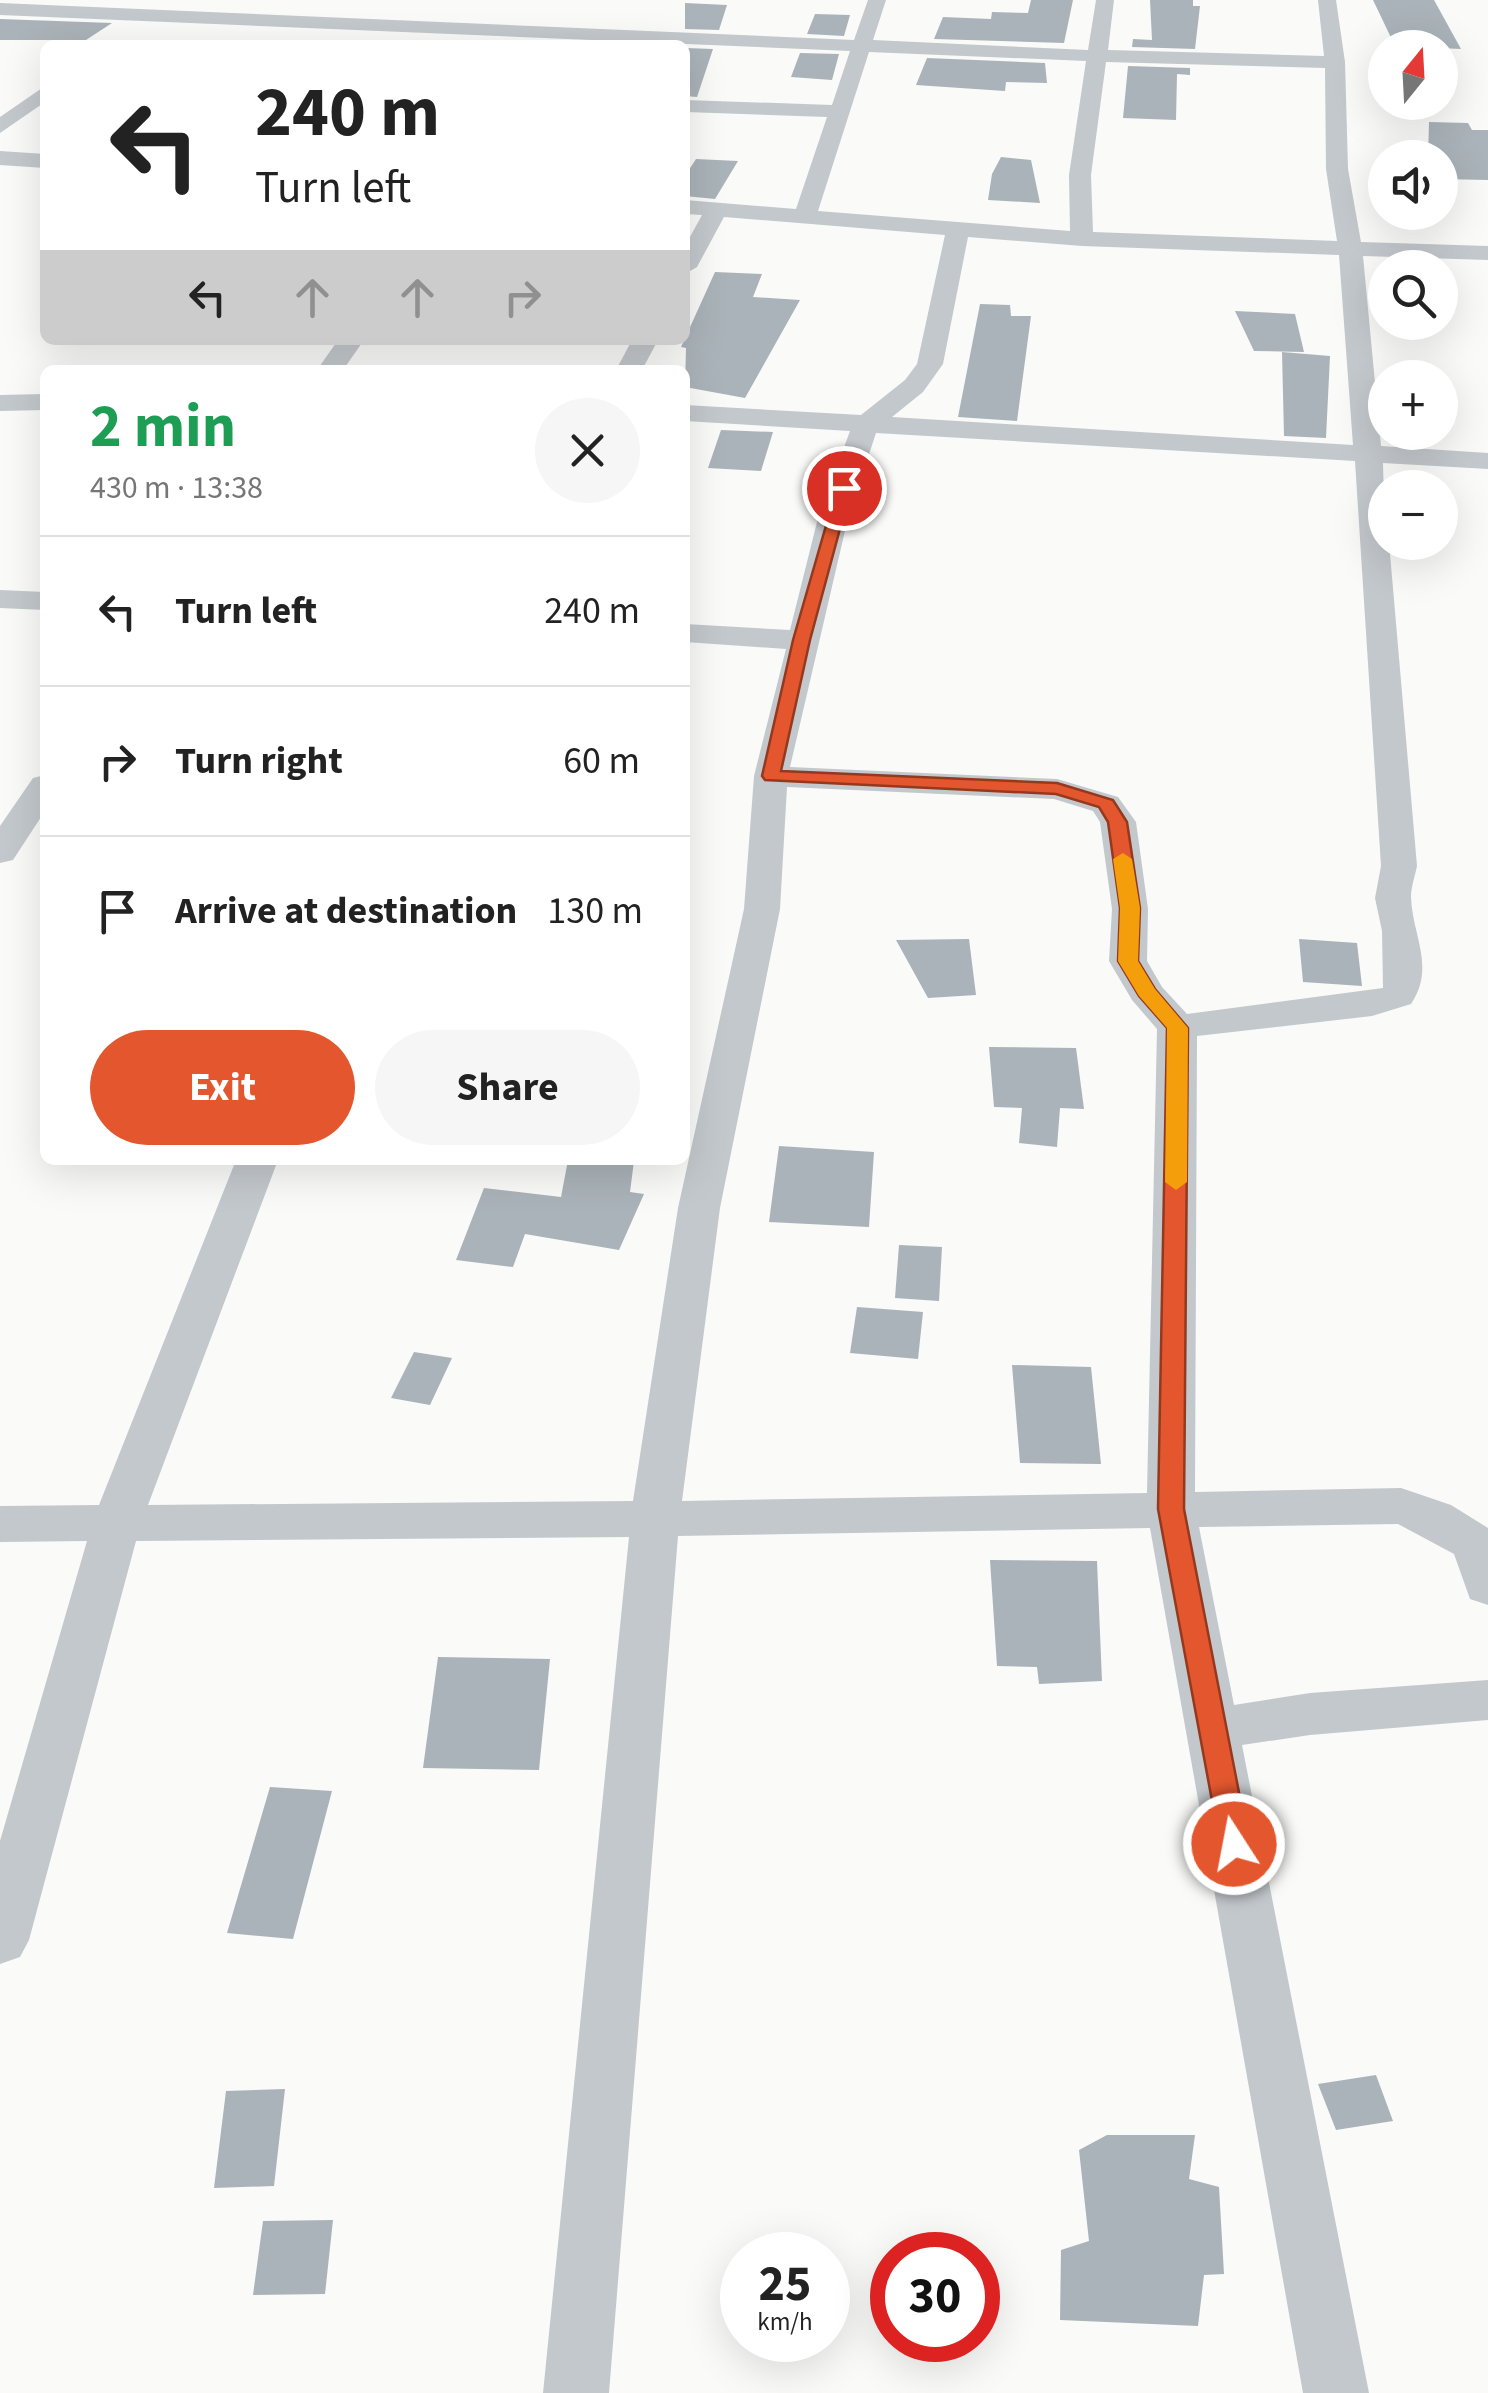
<!DOCTYPE html>
<meta charset="utf-8">
<style>
body{margin:0;font-family:"Source Sans 3",sans-serif;background:#f6f6f6;color:#222;height:100vh;display:flex;flex-direction:column;font-size:38px;white-space:nowrap}
*{box-sizing:border-box;margin:0}
p{font-size:32px;color:#767676}
.icon{flex:none;width:55px;height:55px;fill:none;stroke:currentColor;stroke-width:2;stroke-linecap:round;stroke-linejoin:round}
.map{position:relative;flex:1;overflow:hidden}
.side{position:absolute;left:40px;top:365px;width:650px;height:800px;display:flex;flex-direction:column;background:#fff;border-radius:15px;box-shadow:0 10px 40px #0002}
.side>*{flex:none}
.guide{position:absolute;left:40px;top:40px;width:650px;height:305px;border-radius:15px;box-shadow:0 10px 40px #0002;background:#fff;color:#222;overflow:hidden}
.needle{width:65px;rotate:18deg}
.controls{position:absolute;left:1368px;top:30px;display:grid;gap:20px}
.controls a{display:grid;place-items:center;width:90px;height:90px;border-radius:50%;background:#fff;box-shadow:0 10px 40px #0002;font-size:50px}
.speed{position:absolute;left:720px;top:2232px;display:flex;gap:20px;font-size:50px;font-weight:700;text-align:center}
.speed>*{display:grid;place-content:center;width:130px;height:130px;border-radius:50%;background:#fff;box-shadow:0 10px 40px #0002;line-height:1}
.speed small{font-size:25px;font-weight:400}
.speed .limit{border:15px solid #d22;background:#fff;color:#111}
.pin{position:absolute;display:grid;place-items:center;width:85px;height:85px;color:#fff;margin:-42px;border:5px solid #fff;border-radius:50%;box-shadow:0 2px 10px #0007}
.me{position:absolute;width:110px;margin:-55px;rotate:349deg;stroke-linejoin:round;filter:drop-shadow(0 0 8px #0008)}
.turn{display:flex;align-items:center;gap:35px;height:210px;padding:0 50px;font-size:45px}
.turn .icon{width:130px;height:130px;stroke-width:2.5}
.turn b{display:block;font-size:70px;line-height:85px}
.lanes{display:flex;align-items:center;height:95px;padding:0 50px;background:#0003;justify-content:center;gap:50px;direction:ltr}
.lanes .off{opacity:.35}
.round{display:grid;place-items:center;flex:none;width:105px;height:105px;border-radius:52px;background:#f6f6f6}
.overview{display:flex;align-items:center;justify-content:space-between;height:170px;padding:0 50px}
h1{font-size:60px;font-weight:700;line-height:75px;color:#1e9e55}
.button{display:flex;gap:20px;margin-top:auto;padding:20px 50px}
.button a{flex:1;height:115px;border-radius:60px;background:#e4572e;color:#fff;font-size:40px;font-weight:700;line-height:115px;text-align:center}
.button a+a{background:#f6f6f6;color:#222}
ul{padding:0;list-style:none}
li{display:flex;align-items:center;gap:30px;height:150px;padding:0 50px;border-top:2px solid #e0e0e0}
li div{flex:1}
li b{display:block;font-size:38px}
li em{font-style:normal}
.map>svg:first-child{display:block}
.building{fill:#aab3b9}
.lines{fill:none;stroke-linecap:round;stroke-linejoin:round}
.minor{fill:#c3c8cc;fill-rule:evenodd}
.route{fill:#e4572e;stroke:#94391e;stroke-width:2.5}
.slow{fill:#f59e0b}
</style>
<div class="map">
<svg width="1488" height="2393" viewBox="0 0 1488 2393">
<rect width="100%" height="100%" fill="#fafaf8"/>
<path class="building" d="M1031 0H1073L1064 43 934 39 943 17 991 19 992 12 1028 13Z
M1150 0H1193V6H1200L1195 49 1132 47 1133 39 1152 40Z
M1373 0H1434L1461 49 1395 46Z
M685 3 727 5 719 30 685 29Z
M815 14 850 15 844 36 807 34Z
M0 19 112 23 86 40H0Z
M685 48 713 49 697 97 685 96Z
M800 53 839 54 832 80 791 77Z
M927 58 1045 63 1047 83 1006 82 1005 91 916 85Z
M1128 66 1190 68V75L1177 74 1176 120 1123 118Z
M1429 122 1468 123 1472 130H1488V180L1440 179V158H1428Z
M1001 157 1031 160 1040 203 988 200 992 174Z
M696 159 738 161 715 199 685 196V176Z
M715 272 762 274 753 297 800 300 745 398 685 387 686 348 681 347Z
M980 304 1010 305 1011 316H1031L1017 421 958 417Z
M1235 311 1295 314 1304 352 1254 351Z
M1282 352 1330 356 1326 438 1284 436Z
M721 430 773 432 761 471 708 468Z
M969 939 976 995 928 998 896 940Z
M1299 939 1357 943 1362 986 1303 982Z
M989 1047 1076 1048 1084 1109 1060 1108 1057 1147 1019 1143 1022 1108 994 1107Z
M779 1146 874 1152 869 1227 769 1222Z
M568 1160 634 1161 630 1192 644 1194 619 1250 525 1234 513 1267 456 1260 484 1188 561 1197Z
M899 1245 942 1247 939 1301 895 1298Z
M857 1307 923 1312 918 1359 850 1353Z
M414 1352 452 1358 430 1405 391 1398Z
M1012 1365 1091 1367 1101 1464 1020 1463Z
M990 1560 1097 1561 1102 1681 1039 1684 1037 1667 997 1666Z
M438 1657 550 1659 539 1770 423 1768Z
M270 1787 332 1791 293 1939 227 1933Z
M1376 2075 1393 2121 1336 2130 1318 2084Z
M285 2089 274 2186 214 2188 226 2091Z
M1107 2135H1195L1189 2179 1219 2187 1224 2274 1204 2275 1198 2326 1060 2320 1061 2250 1089 2241 1079 2150Z
M333 2220 325 2294 253 2295 263 2221Z"/>
<g class="lines">
<path class="minor" d="M868 0H886L873 40 1088 50 1096 0H1114L1108 50 1324 56 1318 0H1336L1345 62 1348 169 1361 242 1488 246V260L1363 256 1381 446 1488 453V469L1383 463 1385 542H1389L1417 866C1415 876 1411 887 1411 897 1412 935 1436 967 1411 1004L1372 1016 1197 1036 1195 1492 1401 1488 1451 1505 1488 1528V1605L1470 1599 1454 1554 1398 1524 1199 1527 1234 1705 1310 1693 1488 1680V1720L1310 1735 1242 1745 1369 2393H1303L1150 1528 678 1536 609 2393H543L629 1537 136 1541 29 1940 20 1957 0 1964V1841L87 1541 0 1542V1506L99 1505 236 1160H278L148 1505 633 1501 678 1208 744 909 754 776 786 649 685 642V624L790 630 818 518 850 431 685 421V405L861 415 905 380 917 364 945 235 724 217 697 267 685 274V246L702 215 685 214V200L796 209 827 117 685 112V100L832 105 850 51 0 15V3L854 40ZM869 52 1086 61 1069 175 1070 231 818 211ZM1106 62 1325 68 1326 169 1337 241 1093 232 1091 175ZM968 237 1082 246 1339 255 1353 445 892 417 923 392 943 364ZM876 433 1355 461 1381 866 1375 898 1382 931 1383 988 1187 1014 1162 987 1147 961 1148 909 1136 822 1118 797 1057 779 790 767 848 518ZM787 787 1054 799 1093 811 1100 822 1112 909 1109 961 1132 1000 1157 1029 1147 1493 682 1501 720 1208 780 909Z
M45 86V102L0 133V117Z
M0 151 45 154V168L0 165Z
M338 340H364L343 370H317Z
M632 340H658L642 370H616Z
M45 394V410L0 411V395Z
M0 590 45 592V610L0 608Z
M45 775V811L13 860 0 863V826L33 778Z"/>
</g>
<path class="route" d="M838 484 851 488 810 640 781 771 1057 783 1113 800 1127 822 1140 908 1138 961 1155 989 1188 1028 1184 1509 1249 1844 1245 1853 1234 1857 1224 1853 1220 1844 1158 1509 1167 1028 1139 996 1118 961 1120 908 1108 822 1099 807 1056 794 765 780 762 776 793 640Z"/>
<path class="slow" d="M1123 853 1132 859 1140 908 1138 961 1155 989 1188 1028 1187 1182 1176 1190 1165 1182 1167 1028 1139 996 1118 961 1120 908 1113 859Z"/>
</svg>
<div class="controls">
<a><svg class="needle" viewBox="-14 -14 28 28"><path d="M0-13l5 13h-10z" fill="#e53935"/><path d="M0 13l5-13h-10z" fill="#767676"/></svg></a>
<a><svg class="icon" aria-label="sound" viewBox="0 0 24 24"><path d="M4 9h4l5-4v14l-5-4H4zM17 9q2 3 0 6"/></svg></a>
<a><svg class="icon" aria-label="search" viewBox="0 0 24 24"><circle cx="10" cy="10" r="6"/><path d="M15 15l6 6"/></svg></a>
<a>+</a>
<a>−</a>
</div>
<div class="speed"><div>25<small>km/h</small></div><div class="limit">30</div></div>
<div class="pin" style="left:844px;top:488px;background:#d93025"><svg class="icon" aria-label="arrive" viewBox="0 0 24 24"><path d="M6 21V4h12l-3 4 3 4H6"/></svg></div>
<svg class="me" style="left:1234px;top:1844px" viewBox="-20 -20 40 40"><circle r="17" fill="#e4572e" stroke="#fff" stroke-width="3"/><path d="M0-11L8 9 0 5-8 9z" fill="#fff"/></svg>
<div class="guide">
<div class="turn"><svg class="icon" aria-label="left" viewBox="0 0 24 24"><path d="M17 20v-9H6M10 6l-5 5 5 5"/></svg><div><b>240 m</b>Turn left</div></div>
<div class="lanes"><svg class="icon" aria-label="left" viewBox="0 0 24 24"><path d="M17 20v-9H6M10 6l-5 5 5 5"/></svg><svg class="icon off" aria-label="ahead" viewBox="0 0 24 24"><path d="M12 20V5M6 11l6-6 6 6"/></svg><svg class="icon off" aria-label="ahead" viewBox="0 0 24 24"><path d="M12 20V5M6 11l6-6 6 6"/></svg><svg class="icon off" aria-label="right" viewBox="0 0 24 24"><path d="M7 20v-9h11M14 6l5 5-5 5"/></svg></div>
</div>
<section class="side">
<div class="overview"><div><h1>2 min</h1><p>430 m · 13:38</p></div><a class="round"><svg class="icon" aria-label="close" viewBox="0 0 24 24"><path d="M6 6l12 12M18 6L6 18"/></svg></a></div>
<ul>
<li><svg class="icon" aria-label="left" viewBox="0 0 24 24"><path d="M17 20v-9H6M10 6l-5 5 5 5"/></svg><div><b>Turn left</b></div><em>240 m</em></li>
<li><svg class="icon" aria-label="right" viewBox="0 0 24 24"><path d="M7 20v-9h11M14 6l5 5-5 5"/></svg><div><b>Turn right</b></div><em>60 m</em></li>
<li><svg class="icon" aria-label="arrive" viewBox="0 0 24 24"><path d="M6 21V4h12l-3 4 3 4H6"/></svg><div><b>Arrive at destination</b></div><em>130 m</em></li>
</ul>
<div class="button"><a>Exit</a><a>Share</a></div>
</section>
</div>
